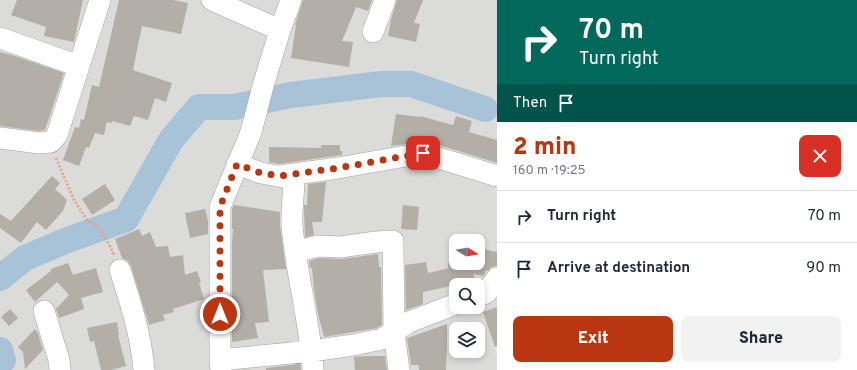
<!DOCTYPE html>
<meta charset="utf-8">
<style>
body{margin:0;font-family:Overpass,sans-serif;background:#f2f2f3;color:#1f2937;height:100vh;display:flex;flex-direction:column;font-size:15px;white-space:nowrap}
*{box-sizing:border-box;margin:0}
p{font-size:13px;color:#747a83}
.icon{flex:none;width:22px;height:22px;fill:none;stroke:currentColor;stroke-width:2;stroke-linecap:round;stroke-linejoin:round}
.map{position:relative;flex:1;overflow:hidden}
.sheet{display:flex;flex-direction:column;background:#fff;width:360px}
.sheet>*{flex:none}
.guide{background:#00695c;color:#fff;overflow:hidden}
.needle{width:26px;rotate:101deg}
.tools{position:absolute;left:449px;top:234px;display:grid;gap:8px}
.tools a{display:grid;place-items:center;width:36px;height:36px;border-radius:8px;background:#fff;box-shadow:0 2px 6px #0003;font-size:20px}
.pin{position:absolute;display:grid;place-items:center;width:34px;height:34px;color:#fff;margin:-17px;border-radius:8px;box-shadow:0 2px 6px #0006}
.me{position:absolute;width:44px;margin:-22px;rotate:0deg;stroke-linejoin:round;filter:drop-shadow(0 0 3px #0008)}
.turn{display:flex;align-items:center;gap:14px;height:84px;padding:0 16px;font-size:18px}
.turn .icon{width:52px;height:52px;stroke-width:2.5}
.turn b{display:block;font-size:28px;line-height:34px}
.then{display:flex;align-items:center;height:38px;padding:0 16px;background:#0003;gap:8px;font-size:15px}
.round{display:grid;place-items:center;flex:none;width:42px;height:42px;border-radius:8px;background:#f2f2f3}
.overview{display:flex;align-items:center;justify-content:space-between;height:68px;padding:0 16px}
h1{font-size:24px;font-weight:800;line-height:30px;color:#ba3610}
.cta{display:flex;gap:8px;margin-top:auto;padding:8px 16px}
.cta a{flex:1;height:46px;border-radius:8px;background:#ba3610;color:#fff;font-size:16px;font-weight:800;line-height:46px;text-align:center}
.cta a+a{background:#f2f2f3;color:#1f2937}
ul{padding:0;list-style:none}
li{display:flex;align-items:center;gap:12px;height:52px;padding:0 16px;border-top:1px solid #e0e1e3}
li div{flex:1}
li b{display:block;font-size:15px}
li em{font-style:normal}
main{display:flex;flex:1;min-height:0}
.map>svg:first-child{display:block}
.residential{fill:#dbdbda;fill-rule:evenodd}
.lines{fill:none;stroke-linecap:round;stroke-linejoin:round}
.river{stroke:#a8c2d8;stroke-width:26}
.building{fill:#b3afa7}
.minor-casing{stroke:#a1a1a1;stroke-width:22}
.path{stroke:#ee9c75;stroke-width:2.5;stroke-dasharray:2 2;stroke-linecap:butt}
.minor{stroke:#fff;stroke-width:21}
.route{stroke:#ba3610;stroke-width:7;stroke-dasharray:0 12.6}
</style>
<main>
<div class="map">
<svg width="497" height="370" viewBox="0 0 497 370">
<rect width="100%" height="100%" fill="#eeede4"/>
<path class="residential" d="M0 0H497V347H495L497 353V370H0ZM456 241H478V263H456ZM456 285H478V307H456ZM456 329H478V351H456Z"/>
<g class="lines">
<path class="river" d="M0 278 25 258 65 241 126 219 171 140 199 107H234L291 95 381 84H411L485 109
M0 350 3 360 0 363"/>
</g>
<path class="building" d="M17 0H83L74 42 44 36 46 27 11 15Z
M119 0H173L188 3 181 34 142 26 133 70 172 83 166 102 155 98 148 120 134 116 130 126 112 121V123L107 122 104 135 95 133 89 148 86 147 79 166 63 160 75 127 79 128 81 119 84 120 92 85 99 87Z
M303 0H372L368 11 356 7 342 41 353 42 349 67 291 58 296 25H295Z
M397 0H423L414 23 420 24 416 42 388 36 391 19Z
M0 52 15 56 64 73 45 130 39 131 0 126Z
M396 114 420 117V116L453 125 456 116 472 121 469 132 497 140V163L426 141 410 143 406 142V144L391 146Z
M321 145H340V151H342V155L279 164 269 162V147L321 148Z
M52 176 60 183 55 189 67 200 63 211 46 230 37 222 21 243 0 228V214L11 221Z
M326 182 322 222H312L314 235 305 237 304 209V205H307L308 184Z
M105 184 115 200 92 215 82 199Z
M234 205 280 212V226L286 269 263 270 269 322 255 323 258 338 232 342V242L233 229H232V209Z
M403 205 419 207 417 230 401 229Z
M205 209 208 221V234L190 238 185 213Z
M139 229 142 236 150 232 156 247 168 246 170 257 183 255 185 275 197 271 201 282 199 283 204 299 173 309 174 312 163 315 165 320 149 325 131 266 128 261 122 258 115 239Z
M478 248 497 252V266L492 267 488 271 486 270 484 276 473 274 477 284 473 285H456L423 292V304L406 310 405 265 426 262 428 273 450 268H448V263H478Z
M378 254 379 267H381L382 325 377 328 324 337 318 314 314 290 312 268H310L309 261 319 258 342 259Z
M68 263 73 275 96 268 103 292 81 298 84 309 59 318 56 309 69 295 57 282 35 302 26 290 51 271V269Z
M497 307V346L495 347 483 312Z
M10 309 18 318 9 326 1 317Z
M117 322 119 335H118L126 366 111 370H101L94 341 90 342 87 328Z
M447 324V346L446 370H419V365H411L407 338Z
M35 329 38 333 43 350 25 369 23 352 18 347Z
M369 356H385L387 370H355L354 357Z
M300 364 301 370H266V368Z"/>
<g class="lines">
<defs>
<path id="minor" d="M212 0 280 30
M373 32 385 0
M0 38 79 66
M0 138 39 143 51 142 57 135 100 0
M237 164 261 173 294 179C294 193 291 211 292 225 296 274 310 321 313 370
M280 176 338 168 423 153 497 176
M295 252 318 246 340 247 376 242 393 241 394 332 399 370
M120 270C131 304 141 335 144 370
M478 296 486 293 497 278
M44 311 59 360 60 370
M220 360 312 351 353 345 382 339 409 322 456 304
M221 370 220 360V207L251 132 263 86 280 30 291 0"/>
</defs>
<use href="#minor" class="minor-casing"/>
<path class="path" d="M56 158 74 200 87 220 100 229 109 244 114 255"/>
<use href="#minor" class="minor"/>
</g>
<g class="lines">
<path class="route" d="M220 314V207L237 164 261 173 280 176 338 168 423 153"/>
</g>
</svg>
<div class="tools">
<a><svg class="needle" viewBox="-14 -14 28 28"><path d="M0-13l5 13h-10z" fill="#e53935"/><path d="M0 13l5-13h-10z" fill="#747a83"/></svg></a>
<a><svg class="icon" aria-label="search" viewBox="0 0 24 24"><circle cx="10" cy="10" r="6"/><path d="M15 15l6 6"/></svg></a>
<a><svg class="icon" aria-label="layers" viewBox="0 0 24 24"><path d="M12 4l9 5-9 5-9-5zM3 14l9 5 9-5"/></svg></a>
</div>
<div class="pin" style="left:423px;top:153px;background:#d93025"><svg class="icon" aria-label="arrive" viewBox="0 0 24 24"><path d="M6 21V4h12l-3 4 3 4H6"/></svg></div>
<svg class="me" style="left:220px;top:314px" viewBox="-20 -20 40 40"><circle r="17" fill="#ba3610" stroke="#fff" stroke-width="3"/><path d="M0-11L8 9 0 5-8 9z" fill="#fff"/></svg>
</div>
<section class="sheet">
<div class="guide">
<div class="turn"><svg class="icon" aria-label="right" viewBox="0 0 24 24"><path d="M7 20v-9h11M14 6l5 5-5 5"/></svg><div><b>70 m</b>Turn right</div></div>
<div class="then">Then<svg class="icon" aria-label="arrive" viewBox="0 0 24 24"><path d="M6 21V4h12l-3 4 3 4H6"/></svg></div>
</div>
<div class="overview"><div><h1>2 min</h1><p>160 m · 19:25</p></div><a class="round" style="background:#d93025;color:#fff"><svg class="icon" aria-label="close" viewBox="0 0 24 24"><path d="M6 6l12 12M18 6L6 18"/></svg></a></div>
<ul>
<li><svg class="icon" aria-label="right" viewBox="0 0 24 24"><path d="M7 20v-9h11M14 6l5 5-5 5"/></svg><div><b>Turn right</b></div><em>70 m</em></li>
<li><svg class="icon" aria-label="arrive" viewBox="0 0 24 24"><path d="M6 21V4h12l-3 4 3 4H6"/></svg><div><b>Arrive at destination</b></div><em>90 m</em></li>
</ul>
<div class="cta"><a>Exit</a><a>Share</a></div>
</section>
</main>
